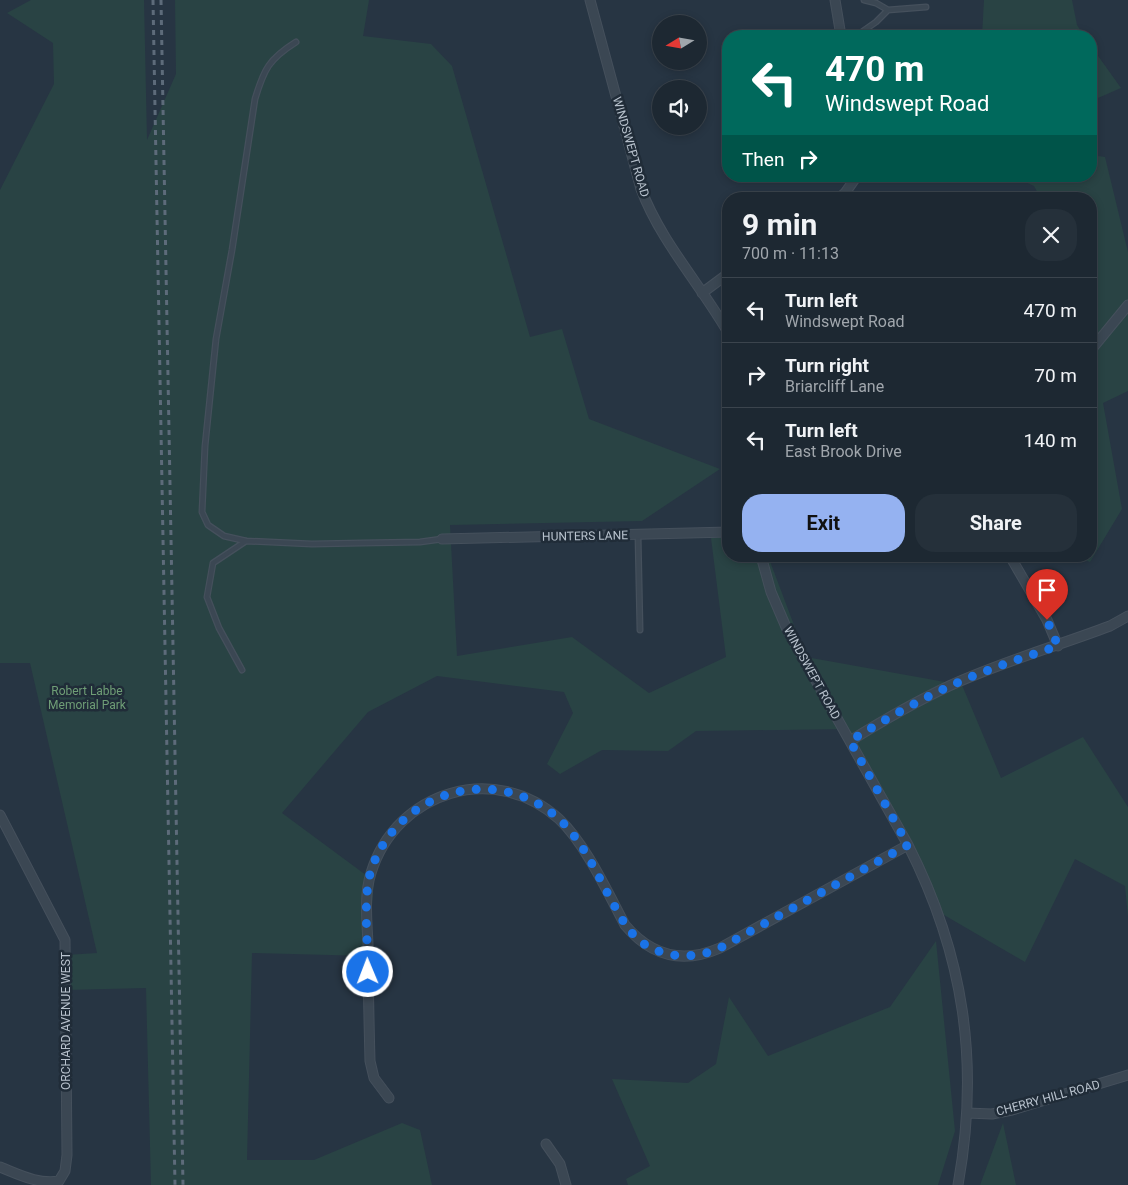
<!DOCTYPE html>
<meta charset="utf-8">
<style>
body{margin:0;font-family:Roboto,sans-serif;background:#25303a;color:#f1f3f6;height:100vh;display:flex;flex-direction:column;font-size:19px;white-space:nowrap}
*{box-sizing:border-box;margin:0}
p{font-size:16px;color:#a0a6ac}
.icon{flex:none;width:28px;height:28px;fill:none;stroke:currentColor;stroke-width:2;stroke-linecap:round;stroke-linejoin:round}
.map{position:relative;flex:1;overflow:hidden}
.drawer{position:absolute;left:722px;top:192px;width:375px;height:370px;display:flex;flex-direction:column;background:#1d2832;border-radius:20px;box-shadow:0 2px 8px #0003,0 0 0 1px #3b444d}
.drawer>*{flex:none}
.hud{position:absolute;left:722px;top:30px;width:375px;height:152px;border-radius:20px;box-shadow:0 2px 8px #0003,0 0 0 1px #3b444d;background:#00695c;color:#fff;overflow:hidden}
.needle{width:32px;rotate:259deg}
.tools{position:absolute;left:652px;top:15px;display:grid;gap:10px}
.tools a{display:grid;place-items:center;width:55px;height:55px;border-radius:50%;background:#1d2832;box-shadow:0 2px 8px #0003,0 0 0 1px #3b444d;font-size:25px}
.pin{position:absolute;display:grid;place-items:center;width:42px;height:42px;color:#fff;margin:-51px -21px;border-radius:50% 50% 50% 0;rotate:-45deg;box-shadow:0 0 5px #0007}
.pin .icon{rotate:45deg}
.me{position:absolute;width:55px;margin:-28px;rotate:359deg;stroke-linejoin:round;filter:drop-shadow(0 0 4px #0008)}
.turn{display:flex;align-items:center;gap:18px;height:105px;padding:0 20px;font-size:22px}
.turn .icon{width:65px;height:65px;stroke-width:2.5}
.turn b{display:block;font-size:35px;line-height:42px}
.then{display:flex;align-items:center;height:48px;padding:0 20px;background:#0003;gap:10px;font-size:19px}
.round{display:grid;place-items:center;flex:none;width:52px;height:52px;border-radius:20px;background:#25303a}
.overview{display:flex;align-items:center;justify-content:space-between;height:85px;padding:0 20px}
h1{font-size:30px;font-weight:700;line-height:38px}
.button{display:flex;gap:10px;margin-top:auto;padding:10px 20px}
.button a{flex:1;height:58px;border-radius:20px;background:#95b2f1;color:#111;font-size:20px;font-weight:700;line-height:58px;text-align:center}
.button a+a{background:#25303a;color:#f1f3f6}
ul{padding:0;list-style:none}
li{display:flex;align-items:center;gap:15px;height:65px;padding:0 20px;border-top:1px solid #3b444d}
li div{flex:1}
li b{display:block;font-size:19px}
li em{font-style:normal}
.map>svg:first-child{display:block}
.green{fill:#294344}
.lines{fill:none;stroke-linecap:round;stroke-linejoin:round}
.service-casing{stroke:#45505c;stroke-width:7}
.minor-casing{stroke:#45505c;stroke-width:11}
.service{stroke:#3b4753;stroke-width:4.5}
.minor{stroke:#3b4753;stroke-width:9}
.rail{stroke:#5d6b7a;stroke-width:3;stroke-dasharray:5 5;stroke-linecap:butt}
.route{stroke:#1a73e8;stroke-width:9;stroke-dasharray:0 16.2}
.labels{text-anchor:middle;stroke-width:5;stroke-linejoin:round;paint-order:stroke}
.street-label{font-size:12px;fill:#b8c2cd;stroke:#202c38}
.park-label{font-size:12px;fill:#6f9e76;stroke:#202c38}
</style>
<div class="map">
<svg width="1128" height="1185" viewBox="0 0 1128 1185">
<rect width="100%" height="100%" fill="#273543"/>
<path class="green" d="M31 0H144L147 140 176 74 175 0H369L363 36 431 44 452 66 530 337 562 329 589 419 720 469 642 521 450 525 457 656 572 637 649 693 726 657 711 538 729 537V556H768L806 657 962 685 1001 778 1083 737 1128 807V917L1125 886 1075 859 1025 962 932 908 849 729 696 731 668 751 602 750 560 774 547 764 573 713 564 692 437 676 368 712 282 813 374 881 368 956 252 953 247 1160H314L402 1123 420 1130 432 1185H151L146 988 66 990V955L97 953 30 663H0V190L54 84 53 43 7 13Z
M984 0H1072L1077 25 1084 36H982Z
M1091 46 1121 88 1091 101Z
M1091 155 1105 157 1128 252V391L1103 403 1122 509 1090 562 1075 556H1091V199H1041L1034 186 1012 176H1091Z
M936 941 955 1131 938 1185H628L626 1179 650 1166 612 1079 688 1083 716 1064 729 997 768 1056 890 1007Z
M1003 1123 1016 1185H980Z"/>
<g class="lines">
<defs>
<path id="service" d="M864 0 876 3 888 10 926 7
M856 36 876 22 888 10
M296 42C269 59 264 69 255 99L232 250 216 339 205 446 202 512 208 525 224 536 246 541 312 544 362 543 420 542 442 539
M638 535 640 630
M242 670 219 628 207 597 213 563 246 541"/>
<path id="minor" d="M590 0 641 189C661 242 701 285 729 334
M835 0 841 36
M838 199 845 193 857 176
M702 293 729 273
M1091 350 1128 305
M442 539 729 532
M761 556 771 592 786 627 908 845C964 955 980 1063 958 1185
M1010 556 1047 620 1058 646
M850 741C882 721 915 702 949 686 1001 662 1057 646 1110 626L1128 616
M0 815 65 940 67 1155 65 1171 59 1181C39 1185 18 1174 0 1167
M389 1098 374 1078 370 1061C369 1022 368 983 368 944 367 921 364 895 371 873 396 791 495 761 559 819 585 843 608 893 625 925 651 956 683 964 720 948L908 845
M967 1113 992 1114 1012 1110 1128 1075
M546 1144 560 1164 566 1185"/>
</defs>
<use href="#service" class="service-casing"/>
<use href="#minor" class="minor-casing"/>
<use href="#service" class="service"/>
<use href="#minor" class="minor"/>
<path class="rail" d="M153 0 175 1185
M161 0 183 1185"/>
</g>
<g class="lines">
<path class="route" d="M368 972C368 943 363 902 370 874 394 792 495 761 559 819 584 842 598 877 614 905 622 920 630 934 644 944 668 959 695 959 720 948L908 845 850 741C882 721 916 702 950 686 985 670 1022 658 1058 646L1047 620"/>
</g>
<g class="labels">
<g class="street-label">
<text transform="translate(631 147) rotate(74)" y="4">WINDSWEPT ROAD</text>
<text transform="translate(585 536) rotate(-1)" y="4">HUNTERS LANE</text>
<text transform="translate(812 673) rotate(61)" y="4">WINDSWEPT ROAD</text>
<text transform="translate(66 1021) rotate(-90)" y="4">ORCHARD AVENUE WEST</text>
<text transform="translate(1048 1098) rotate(-15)" y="4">CHERRY HILL ROAD</text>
</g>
<g class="park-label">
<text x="87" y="695">Robert Labbe<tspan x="87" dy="14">Memorial Park</tspan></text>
</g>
</g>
</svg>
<div class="tools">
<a><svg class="needle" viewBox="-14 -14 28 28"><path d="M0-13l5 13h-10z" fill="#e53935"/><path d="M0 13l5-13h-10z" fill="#a0a6ac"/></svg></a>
<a><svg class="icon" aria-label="sound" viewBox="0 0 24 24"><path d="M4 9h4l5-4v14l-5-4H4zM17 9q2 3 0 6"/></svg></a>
</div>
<div class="pin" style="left:1047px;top:620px;background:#d93025"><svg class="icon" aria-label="arrive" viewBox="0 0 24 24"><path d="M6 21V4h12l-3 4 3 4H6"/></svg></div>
<svg class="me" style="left:368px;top:972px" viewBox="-20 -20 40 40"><circle r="17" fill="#1a73e8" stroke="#fff" stroke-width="3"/><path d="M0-11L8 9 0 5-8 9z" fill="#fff"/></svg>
<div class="hud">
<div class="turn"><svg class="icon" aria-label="left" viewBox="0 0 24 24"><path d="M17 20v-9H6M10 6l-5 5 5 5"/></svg><div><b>470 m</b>Windswept Road</div></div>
<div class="then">Then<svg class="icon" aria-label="right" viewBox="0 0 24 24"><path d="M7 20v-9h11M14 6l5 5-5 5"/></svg></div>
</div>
<section class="drawer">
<div class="overview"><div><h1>9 min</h1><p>700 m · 11:13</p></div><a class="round"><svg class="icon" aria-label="close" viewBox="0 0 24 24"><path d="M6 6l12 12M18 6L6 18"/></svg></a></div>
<ul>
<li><svg class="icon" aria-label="left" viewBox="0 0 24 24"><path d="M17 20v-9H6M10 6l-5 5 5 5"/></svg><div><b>Turn left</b><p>Windswept Road</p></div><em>470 m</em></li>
<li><svg class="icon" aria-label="right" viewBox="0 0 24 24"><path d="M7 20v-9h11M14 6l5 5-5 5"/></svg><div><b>Turn right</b><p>Briarcliff Lane</p></div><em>70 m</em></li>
<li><svg class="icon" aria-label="left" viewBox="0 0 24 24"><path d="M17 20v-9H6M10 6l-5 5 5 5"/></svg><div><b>Turn left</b><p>East Brook Drive</p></div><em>140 m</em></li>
</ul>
<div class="button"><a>Exit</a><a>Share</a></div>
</section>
</div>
